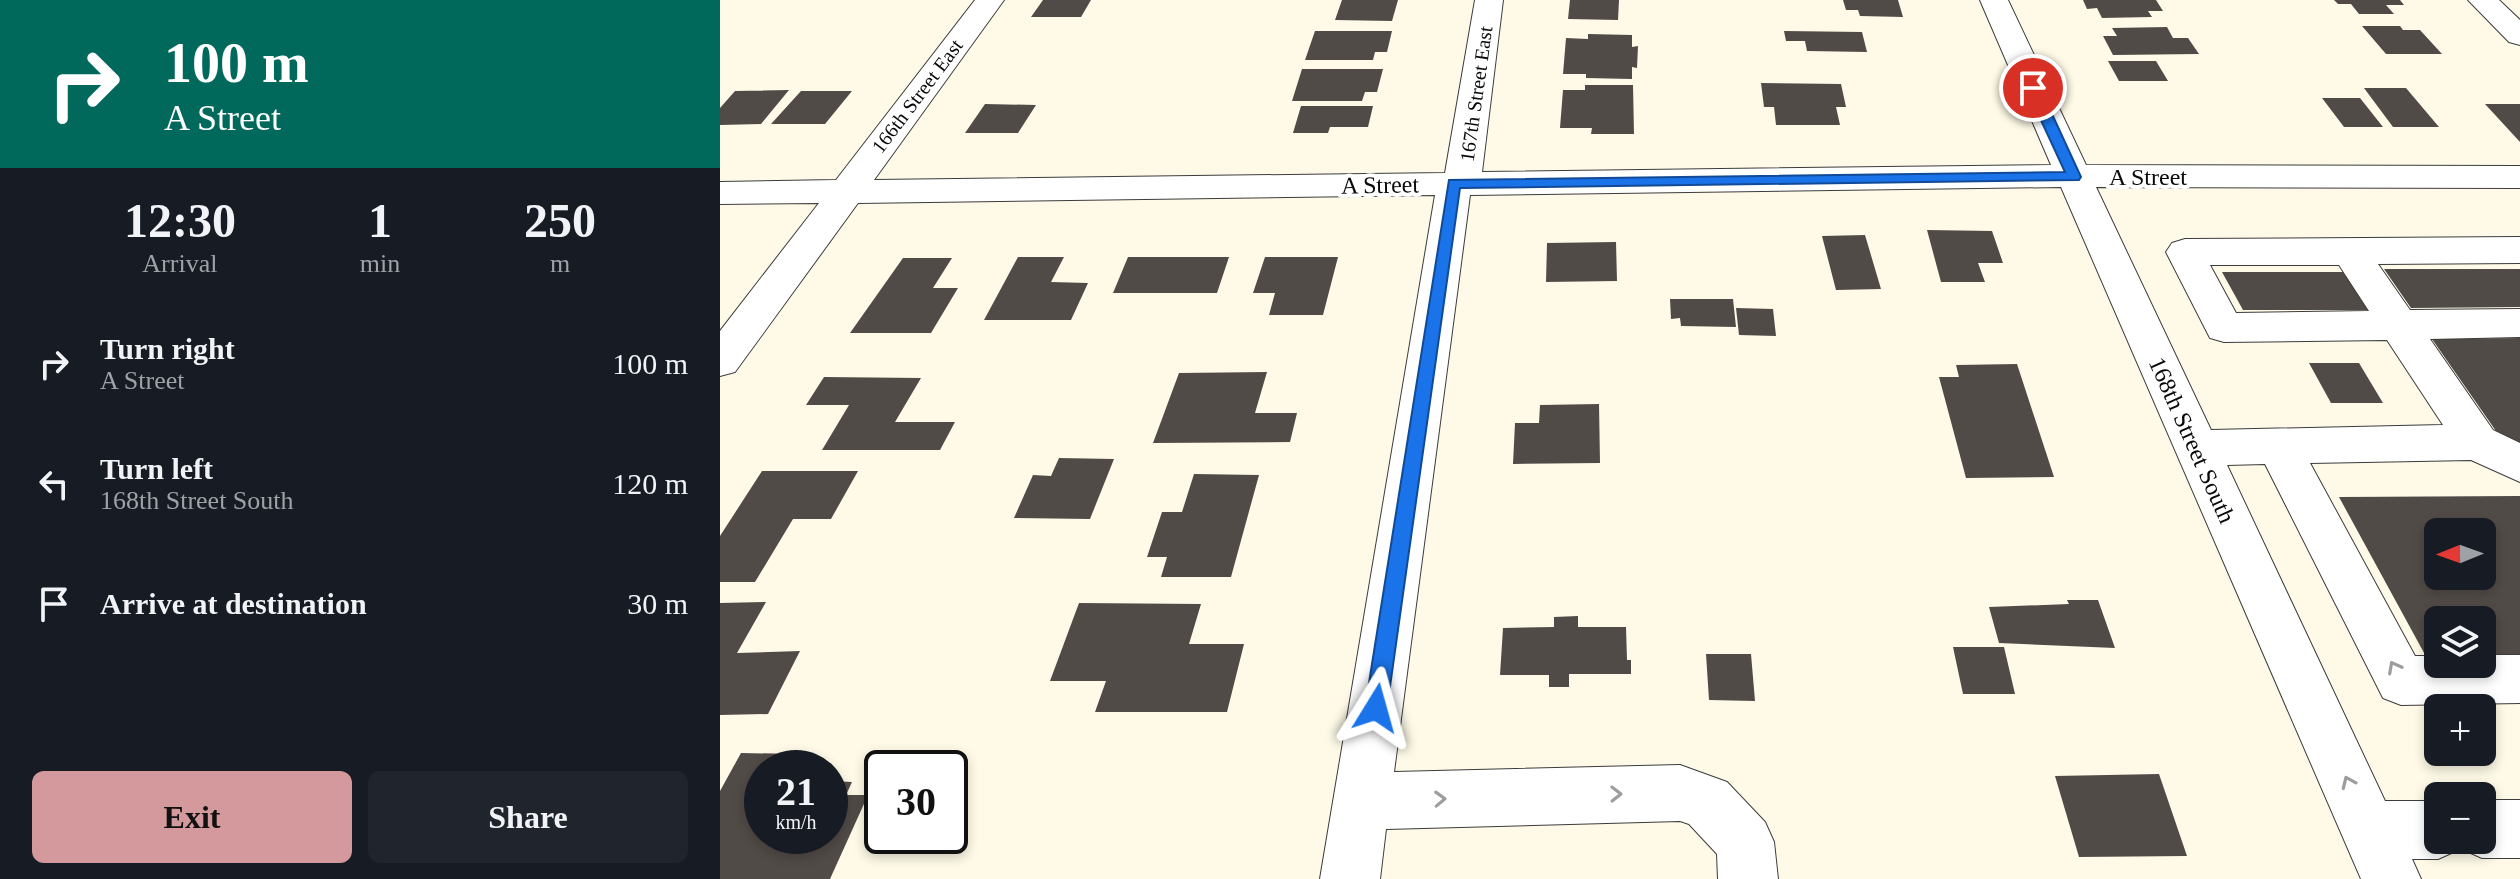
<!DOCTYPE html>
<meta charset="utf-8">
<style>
body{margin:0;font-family:Georgia,serif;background:#20242c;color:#f1f3f6;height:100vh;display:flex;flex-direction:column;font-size:30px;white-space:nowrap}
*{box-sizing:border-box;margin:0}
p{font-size:26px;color:#9ea1a6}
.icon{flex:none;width:44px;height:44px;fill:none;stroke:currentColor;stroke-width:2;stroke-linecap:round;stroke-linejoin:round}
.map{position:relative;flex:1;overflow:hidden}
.drawer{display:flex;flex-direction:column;background:#171b24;width:720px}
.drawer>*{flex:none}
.guide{background:#00695c;color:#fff;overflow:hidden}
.needle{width:52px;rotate:269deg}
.buttons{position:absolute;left:1704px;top:518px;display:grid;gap:16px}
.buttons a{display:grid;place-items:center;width:72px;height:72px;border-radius:12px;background:#171b24;box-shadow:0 4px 12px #0003;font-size:40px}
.speed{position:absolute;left:24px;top:750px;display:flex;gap:16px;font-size:40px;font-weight:700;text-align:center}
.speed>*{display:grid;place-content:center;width:104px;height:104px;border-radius:50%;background:#171b24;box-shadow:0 4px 12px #0003;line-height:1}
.speed small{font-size:20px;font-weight:400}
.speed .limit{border:4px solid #111;border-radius:12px;background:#fff;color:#111}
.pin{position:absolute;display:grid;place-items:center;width:68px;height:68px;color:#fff;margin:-34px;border:4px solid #fff;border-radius:50%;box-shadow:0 2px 8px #0007}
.me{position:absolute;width:88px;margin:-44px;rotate:8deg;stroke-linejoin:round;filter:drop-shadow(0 0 6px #0008)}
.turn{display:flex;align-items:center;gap:28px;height:168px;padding:0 32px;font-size:36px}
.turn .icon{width:104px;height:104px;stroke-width:2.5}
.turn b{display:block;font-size:56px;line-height:68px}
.eta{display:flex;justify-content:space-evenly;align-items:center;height:136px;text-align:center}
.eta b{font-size:48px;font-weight:800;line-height:56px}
.primary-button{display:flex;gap:16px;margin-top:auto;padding:16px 32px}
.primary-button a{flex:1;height:92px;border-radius:12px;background:#d4999c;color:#111;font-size:32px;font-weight:800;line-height:92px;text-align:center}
.primary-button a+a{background:#20242c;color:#f1f3f6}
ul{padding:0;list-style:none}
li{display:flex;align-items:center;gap:24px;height:120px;padding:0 32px}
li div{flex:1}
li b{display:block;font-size:30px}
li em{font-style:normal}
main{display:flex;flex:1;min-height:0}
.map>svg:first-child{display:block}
.building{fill:#514b47;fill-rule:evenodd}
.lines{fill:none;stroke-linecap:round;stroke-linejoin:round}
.minor-casing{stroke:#3c3c3c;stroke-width:2}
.minor{fill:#fff;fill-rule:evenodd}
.oneway{stroke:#9d9d9d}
.route{fill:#1a73e8;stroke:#114b97;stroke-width:2}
.labels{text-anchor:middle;stroke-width:8;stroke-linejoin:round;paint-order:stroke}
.far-street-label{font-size:20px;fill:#090909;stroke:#fff}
.street-label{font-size:24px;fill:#090909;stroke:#fff}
</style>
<main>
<section class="drawer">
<div class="guide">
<div class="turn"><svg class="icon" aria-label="right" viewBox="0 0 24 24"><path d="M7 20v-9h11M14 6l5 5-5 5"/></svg><div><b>100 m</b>A Street</div></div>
</div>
<div class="eta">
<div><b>12:30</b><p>Arrival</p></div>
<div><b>1</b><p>min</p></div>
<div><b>250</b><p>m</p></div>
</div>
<ul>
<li><svg class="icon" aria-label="right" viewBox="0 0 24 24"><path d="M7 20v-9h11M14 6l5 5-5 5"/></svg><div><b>Turn right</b><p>A Street</p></div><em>100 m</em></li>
<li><svg class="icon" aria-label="left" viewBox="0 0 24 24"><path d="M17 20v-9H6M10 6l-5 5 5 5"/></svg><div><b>Turn left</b><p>168th Street South</p></div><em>120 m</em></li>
<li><svg class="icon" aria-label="arrive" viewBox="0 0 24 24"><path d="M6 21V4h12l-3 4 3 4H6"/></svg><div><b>Arrive at destination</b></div><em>30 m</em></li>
</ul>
<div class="primary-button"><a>Exit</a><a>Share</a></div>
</section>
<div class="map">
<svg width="1800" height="879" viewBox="0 0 1800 879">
<rect width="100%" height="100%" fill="#fefae7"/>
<path class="building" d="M323 0H371L361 17H311Z
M622 0H678L672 21 615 20Z
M850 0H899L898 20 848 19Z
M1123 0H1178L1183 17 1140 16 1138 10H1126Z
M1363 0H1436L1443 11H1428L1432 17 1382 18 1377 8 1367 9Z
M1614 0H1680L1684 5H1666L1674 14H1639L1631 4H1618Z
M1642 26H1680L1683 30H1700L1722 54H1666Z
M1447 27 1453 38H1468L1479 54 1393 55 1383 36H1397L1392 28Z
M595 31H672L667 52H655L653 60H585Z
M1064 31 1142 32 1147 52 1087 51 1085 41H1066Z
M868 34 912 35V47L918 46 917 68 912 67V79L866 78V74H843L846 38 868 39Z
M1388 61H1436L1448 81H1399Z
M582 69H663L657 92H645L642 101H572Z
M1041 83 1121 84 1126 107H1116L1120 125H1056L1054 107H1044Z
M865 85H913L914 134H871L872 128H840L843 90H865Z
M1644 88H1686L1719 127H1673Z
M69 90 41 124 0 125V108L15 91Z
M81 91H132L105 124H51Z
M1602 98H1640L1663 127H1624Z
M265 104 316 105 298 133H245Z
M1765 104H1800V142Z
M581 106H653L648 127H610L608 133H573Z
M1207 230 1272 231 1283 263H1258L1265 282H1221Z
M1145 235 1161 289 1116 290 1102 236Z
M896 242 897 281 826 282 827 243Z
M298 257H344L331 282 368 283 351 320H264Z
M408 257H509L497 293H393Z
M545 257H618L603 315H549L555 293H533Z
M183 258H232L213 288H238L211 333H130Z
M1664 269H1800V307L1691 308Z
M1502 272H1625L1650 310H1523Z
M950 299H1013L1016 327 961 326 960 318 951 319Z
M1016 308 1053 309 1056 336 1019 335Z
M1800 338V443L1785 444 1712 339Z
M1589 363H1639L1663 403H1611Z
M1297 364 1334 477 1246 478 1219 377H1239L1236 365Z
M547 372 535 413H577L570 442 433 443 459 373Z
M104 377 201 378 175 422H235L220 450H102L129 405H86Z
M879 404 880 463 793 464 795 423H819L820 405Z
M339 458 394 459 370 519 294 518 313 475 331 476Z
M42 471H138L111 519H73L35 582H0V536Z
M474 474 539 475 511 577H441L447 557H427L442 512H462Z
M1800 496V661L1762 662V620H1718V662H1709L1619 497ZM1718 532H1762V576H1718Z
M1347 600H1378L1395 648 1279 643 1269 607 1349 604Z
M46 602 17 653 80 651 48 714 0 715V603Z
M359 603 481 604 469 644H524L507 712H375L386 681H330Z
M858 616V627H906L907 660H911V674H849V687H829V675H780L783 628 834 627V617Z
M1233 647H1284L1295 694H1243Z
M986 654H1031L1035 701 989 700Z
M21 753 81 754 74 768H42V836H110V781L132 782 126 795H148L110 879H0V791Z
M1439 774 1467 856 1359 857 1335 776Z"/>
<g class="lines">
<defs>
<path id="minor" d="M255 0H284L154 180 725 173 755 0H783L762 172 1331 165 1260 0H1288L1366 165 1800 166V188L1376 187 1491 430 1723 425 1667 340 1504 342 1490 338 1446 252 1452 243 1465 239 1800 237V263L1658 264 1690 310 1800 309V337L1710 339 1773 430 1800 443V482L1751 460 1590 463 1695 656H1718V664H1762V655H1800V703L1681 705 1663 698 1545 464 1507 465 1665 801H1718V840H1762V800H1800V858H1762L1742 849 1740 846 1738 850 1718 859H1692L1701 879H1641L1341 187 750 195 674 772 960 765 1007 782 1045 822 1054 842 1058 879H998L997 854 969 824 960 821 666 829 660 879H600L715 195 138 203 15 372 0 376V331L99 203 0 204V182L116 180ZM1490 265H1619L1649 311 1516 313Z
M1748 0H1779L1800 20V45L1789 42Z"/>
</defs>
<use href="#minor" class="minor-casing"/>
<use href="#minor" class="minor"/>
</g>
<defs><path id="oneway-chevron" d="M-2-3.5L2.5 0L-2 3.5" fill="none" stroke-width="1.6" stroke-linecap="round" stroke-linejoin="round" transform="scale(2)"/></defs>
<g class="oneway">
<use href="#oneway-chevron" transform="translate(1674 667) rotate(-118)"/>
<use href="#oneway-chevron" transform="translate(1628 782) rotate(-114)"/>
<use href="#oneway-chevron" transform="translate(896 794) rotate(-1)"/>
<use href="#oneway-chevron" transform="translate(720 799) rotate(-2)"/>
</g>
<path class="route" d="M1308 86 1320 88 1361 177 1359 180 740 188 667 708 664 716 656 719 648 716 645 708 729 180 1345 172 1306 88Z"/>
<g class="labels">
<g class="far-street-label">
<text transform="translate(756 94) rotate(-82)" y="7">167th Street East</text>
<text transform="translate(197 96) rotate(-53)" y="7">166th Street East</text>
</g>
<g class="street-label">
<text x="1428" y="185">A Street</text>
<text transform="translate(660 185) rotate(-1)" y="8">A Street</text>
<text transform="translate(1472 440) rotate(66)" y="8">168th Street South</text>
</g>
</g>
</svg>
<div class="buttons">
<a><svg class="needle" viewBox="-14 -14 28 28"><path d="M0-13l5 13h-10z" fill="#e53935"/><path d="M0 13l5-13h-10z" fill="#9ea1a6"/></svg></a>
<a><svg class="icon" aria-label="layers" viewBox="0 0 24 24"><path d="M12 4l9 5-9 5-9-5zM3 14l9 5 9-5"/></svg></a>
<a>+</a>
<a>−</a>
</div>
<div class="speed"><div>21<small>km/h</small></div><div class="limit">30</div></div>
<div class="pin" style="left:1313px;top:88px;background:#d93025"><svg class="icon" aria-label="arrive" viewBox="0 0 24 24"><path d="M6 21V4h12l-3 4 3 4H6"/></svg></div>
<svg class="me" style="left:656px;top:708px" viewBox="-20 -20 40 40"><path d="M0-17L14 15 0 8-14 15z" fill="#1a73e8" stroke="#fff" stroke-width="4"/></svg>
</div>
</main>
